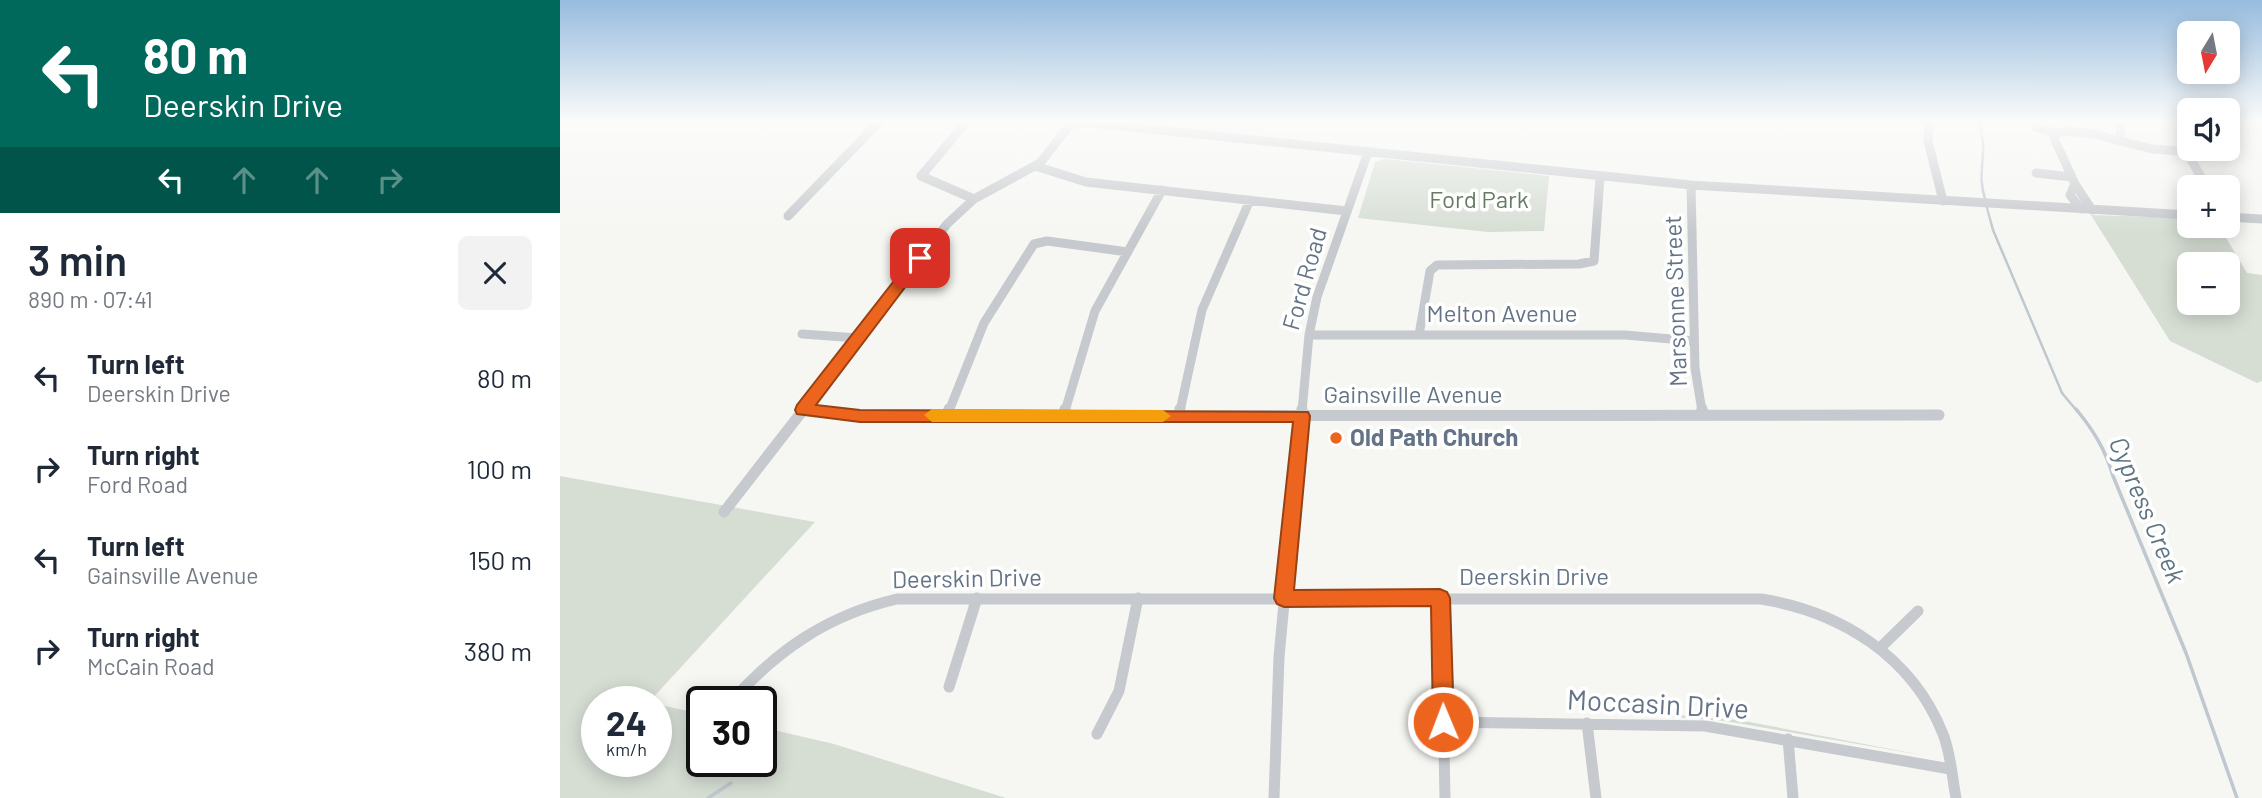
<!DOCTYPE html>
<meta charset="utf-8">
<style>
body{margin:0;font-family:Barlow,sans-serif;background:#f2f2f3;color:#1f2937;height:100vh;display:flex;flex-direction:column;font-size:26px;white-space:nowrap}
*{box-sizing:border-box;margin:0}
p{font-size:23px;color:#747a83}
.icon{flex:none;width:38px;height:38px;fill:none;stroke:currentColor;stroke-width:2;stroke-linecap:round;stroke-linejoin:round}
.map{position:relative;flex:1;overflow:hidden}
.details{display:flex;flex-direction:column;background:#fff;width:560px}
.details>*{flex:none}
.hud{background:#00695c;color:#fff;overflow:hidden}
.needle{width:46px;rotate:190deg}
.tools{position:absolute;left:1617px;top:21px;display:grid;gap:14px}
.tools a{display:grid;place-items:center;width:63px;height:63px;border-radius:10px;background:#fff;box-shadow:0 4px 18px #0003;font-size:35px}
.speed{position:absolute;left:21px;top:686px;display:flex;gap:14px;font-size:35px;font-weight:700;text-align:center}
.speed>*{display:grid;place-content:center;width:91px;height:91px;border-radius:50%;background:#fff;box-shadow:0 4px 18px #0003;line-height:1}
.speed small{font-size:18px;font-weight:400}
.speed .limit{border:4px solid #111;border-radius:10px;background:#fff;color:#111}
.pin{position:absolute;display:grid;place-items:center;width:60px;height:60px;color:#fff;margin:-30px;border-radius:14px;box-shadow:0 4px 10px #0006}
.me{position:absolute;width:77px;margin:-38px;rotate:359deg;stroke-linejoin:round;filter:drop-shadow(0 0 5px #0008)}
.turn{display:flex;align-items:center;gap:24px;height:147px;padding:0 28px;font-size:32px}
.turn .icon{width:91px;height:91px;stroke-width:2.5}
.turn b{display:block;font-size:49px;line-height:60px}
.lanes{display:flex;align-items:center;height:66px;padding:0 28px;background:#0003;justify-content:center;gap:35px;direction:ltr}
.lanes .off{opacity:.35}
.round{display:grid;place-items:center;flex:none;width:74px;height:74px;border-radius:10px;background:#f2f2f3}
.head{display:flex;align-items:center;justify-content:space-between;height:119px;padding:0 28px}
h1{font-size:42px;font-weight:600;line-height:52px}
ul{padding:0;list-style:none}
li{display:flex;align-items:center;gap:21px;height:91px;padding:0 28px}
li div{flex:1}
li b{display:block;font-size:26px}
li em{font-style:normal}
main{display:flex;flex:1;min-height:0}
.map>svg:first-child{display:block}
.green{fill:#d6ded4;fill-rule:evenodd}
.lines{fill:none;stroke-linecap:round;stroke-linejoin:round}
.stream-far1{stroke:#bfc8cf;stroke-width:2.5}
.stream{stroke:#bfc8cf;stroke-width:3.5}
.minor-far1{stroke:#c6c9cd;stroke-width:9}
.minor{stroke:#c6c9cd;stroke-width:11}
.route{fill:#ec641d;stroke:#994113;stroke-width:2}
.slow{fill:#f59e0b}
.poi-dot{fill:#ec641d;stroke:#fff;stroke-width:2.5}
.labels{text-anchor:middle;stroke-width:7;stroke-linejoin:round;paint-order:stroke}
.park-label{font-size:24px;fill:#657c63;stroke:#fff}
.street-label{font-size:24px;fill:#647386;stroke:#fff}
.poi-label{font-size:24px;font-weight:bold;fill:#647386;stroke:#fff;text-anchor:start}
.water-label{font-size:26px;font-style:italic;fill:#5f7582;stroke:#fff}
.near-street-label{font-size:28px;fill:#647386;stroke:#fff}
</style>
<main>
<section class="details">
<div class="hud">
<div class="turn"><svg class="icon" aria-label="left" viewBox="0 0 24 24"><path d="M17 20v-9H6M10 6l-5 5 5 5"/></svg><div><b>80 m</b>Deerskin Drive</div></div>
<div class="lanes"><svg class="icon" aria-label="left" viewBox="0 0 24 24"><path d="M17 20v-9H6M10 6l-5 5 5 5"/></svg><svg class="icon off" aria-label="ahead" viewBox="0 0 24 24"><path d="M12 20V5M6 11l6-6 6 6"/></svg><svg class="icon off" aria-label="ahead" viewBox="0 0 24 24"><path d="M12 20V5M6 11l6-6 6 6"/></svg><svg class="icon off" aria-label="right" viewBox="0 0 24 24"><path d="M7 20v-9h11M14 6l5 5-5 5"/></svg></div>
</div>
<div class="head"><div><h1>3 min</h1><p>890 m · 07:41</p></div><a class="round"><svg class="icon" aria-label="close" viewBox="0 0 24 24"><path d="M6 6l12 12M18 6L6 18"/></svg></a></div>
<ul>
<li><svg class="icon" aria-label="left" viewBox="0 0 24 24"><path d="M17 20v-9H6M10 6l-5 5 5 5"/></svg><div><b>Turn left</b><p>Deerskin Drive</p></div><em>80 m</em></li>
<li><svg class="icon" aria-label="right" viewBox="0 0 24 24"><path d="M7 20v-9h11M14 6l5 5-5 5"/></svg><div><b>Turn right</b><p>Ford Road</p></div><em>100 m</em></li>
<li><svg class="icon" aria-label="left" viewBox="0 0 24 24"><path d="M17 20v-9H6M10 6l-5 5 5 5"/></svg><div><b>Turn left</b><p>Gainsville Avenue</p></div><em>150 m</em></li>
<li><svg class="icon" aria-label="right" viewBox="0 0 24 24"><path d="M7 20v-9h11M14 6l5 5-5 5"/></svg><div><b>Turn right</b><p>McCain Road</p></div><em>380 m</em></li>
</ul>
</section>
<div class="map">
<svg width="1702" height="798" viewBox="0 0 1702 798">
<rect width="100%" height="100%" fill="#f6f7f3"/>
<path class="green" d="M825 159 989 176 984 231 928 232 798 218 815 162Z
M1531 215 1629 218V226H1659L1687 273 1702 275V381L1697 383 1610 341ZM1629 264H1668V303H1629Z
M0 476 255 522 89 702H37V761H96V704L142 714V761H201V727L274 744 446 798H0Z
M1095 713 1179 720 1367 756 1165 721 1096 716Z"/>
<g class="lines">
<path class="stream-far1" d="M1422 121C1419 130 1422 134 1423 143 1424 164 1418 177 1425 199
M1427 208 1433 230 1502 393 1517 411"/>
<path class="stream" d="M1516 409C1534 431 1545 449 1553 476L1626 653 1677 798
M148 798 171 783"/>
<path class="minor-far1" d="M407 121 361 176 414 199
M511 121 1131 185 1629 215
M1369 121 1368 141 1383 201
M1557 121 1561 129 1559 141
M1476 127 1496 133 1507 131 1534 134 1592 149 1646 153 1653 152 1652 149
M1496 133 1494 138 1515 184 1532 210
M1627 153 1647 187
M475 166 526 182 787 211
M1476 173 1512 177
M1515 184 1510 195 1521 209
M1131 185 1135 368 1142 411
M228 216 320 121
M1668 217 1702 219
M242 334 298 338
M749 335H1065L1134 341
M859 335 870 271 877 265 1019 264 1034 261 1040 177
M243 410 253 411
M242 411 387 224 414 199 480 163 513 121
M389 411 424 323 474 244 487 241 568 252
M505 411 535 311 602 190
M620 411 642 310 690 200
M742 411 749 335 757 297 808 152"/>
<path class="minor" d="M1142 409 1143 415
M243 410 300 416 1379 415
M387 415 389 409
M503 416 505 409
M619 416 620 409
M164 512 244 409
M881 598 885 798
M1320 648 1358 611
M389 687 417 598
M171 702C217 650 268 615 337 599H1201C1281 612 1352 656 1383 734 1391 754 1392 777 1396 798
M883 722 1145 726 1390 769
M1027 723 1036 798
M537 734 559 691 578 598
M1228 739 1233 798
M714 798 719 657 742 409"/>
</g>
<linearGradient id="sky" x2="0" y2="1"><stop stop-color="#97bcde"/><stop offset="0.52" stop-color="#fbfbfa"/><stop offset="1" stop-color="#fbfbfa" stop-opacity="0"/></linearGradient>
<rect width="1702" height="233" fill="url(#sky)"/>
<path class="route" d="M360 253 367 258 365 261 256 405 300 410 748 412 750 416 734 590 880 589 887 592 890 598 894 722 891 729 883 732 876 729 873 722 871 606 724 607 717 604 714 598 733 422H300L237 414 235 410 237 405 355 254Z"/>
<path class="slow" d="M372 409 603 410 611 416 603 422H372L364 415Z"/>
<circle class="poi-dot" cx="776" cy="438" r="7"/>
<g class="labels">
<g class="park-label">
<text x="919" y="208">Ford Park</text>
</g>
<g class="street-label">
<text transform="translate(745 279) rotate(-74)" y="8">Ford Road</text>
<text transform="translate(1116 301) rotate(-92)" y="8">Marsonne Street</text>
<text x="942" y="322">Melton Avenue</text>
<text x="853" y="403">Gainsville Avenue</text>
<text x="974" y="585">Deerskin Drive</text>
<text transform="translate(407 579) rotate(-1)" y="8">Deerskin Drive</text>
</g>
<g class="poi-label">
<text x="790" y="446">Old Path Church</text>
</g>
<g class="water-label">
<text transform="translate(1587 510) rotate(67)" y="9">Cypress Creek</text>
</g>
<g class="near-street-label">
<text transform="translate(1098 704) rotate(3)" y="10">Moccasin Drive</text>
</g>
</g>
</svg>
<div class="tools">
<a><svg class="needle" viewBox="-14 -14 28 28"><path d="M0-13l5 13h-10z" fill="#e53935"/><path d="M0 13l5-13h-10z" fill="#747a83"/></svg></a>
<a><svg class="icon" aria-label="sound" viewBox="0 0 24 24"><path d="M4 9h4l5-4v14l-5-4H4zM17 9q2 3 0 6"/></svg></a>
<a>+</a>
<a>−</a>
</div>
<div class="speed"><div>24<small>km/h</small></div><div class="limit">30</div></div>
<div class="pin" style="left:360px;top:258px;background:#d93025"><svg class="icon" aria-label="arrive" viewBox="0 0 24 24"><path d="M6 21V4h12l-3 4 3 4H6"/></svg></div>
<svg class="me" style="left:883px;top:722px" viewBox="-20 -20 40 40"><circle r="17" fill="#ec641d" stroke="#fff" stroke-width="3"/><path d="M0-11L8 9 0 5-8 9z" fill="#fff"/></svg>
</div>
</main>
